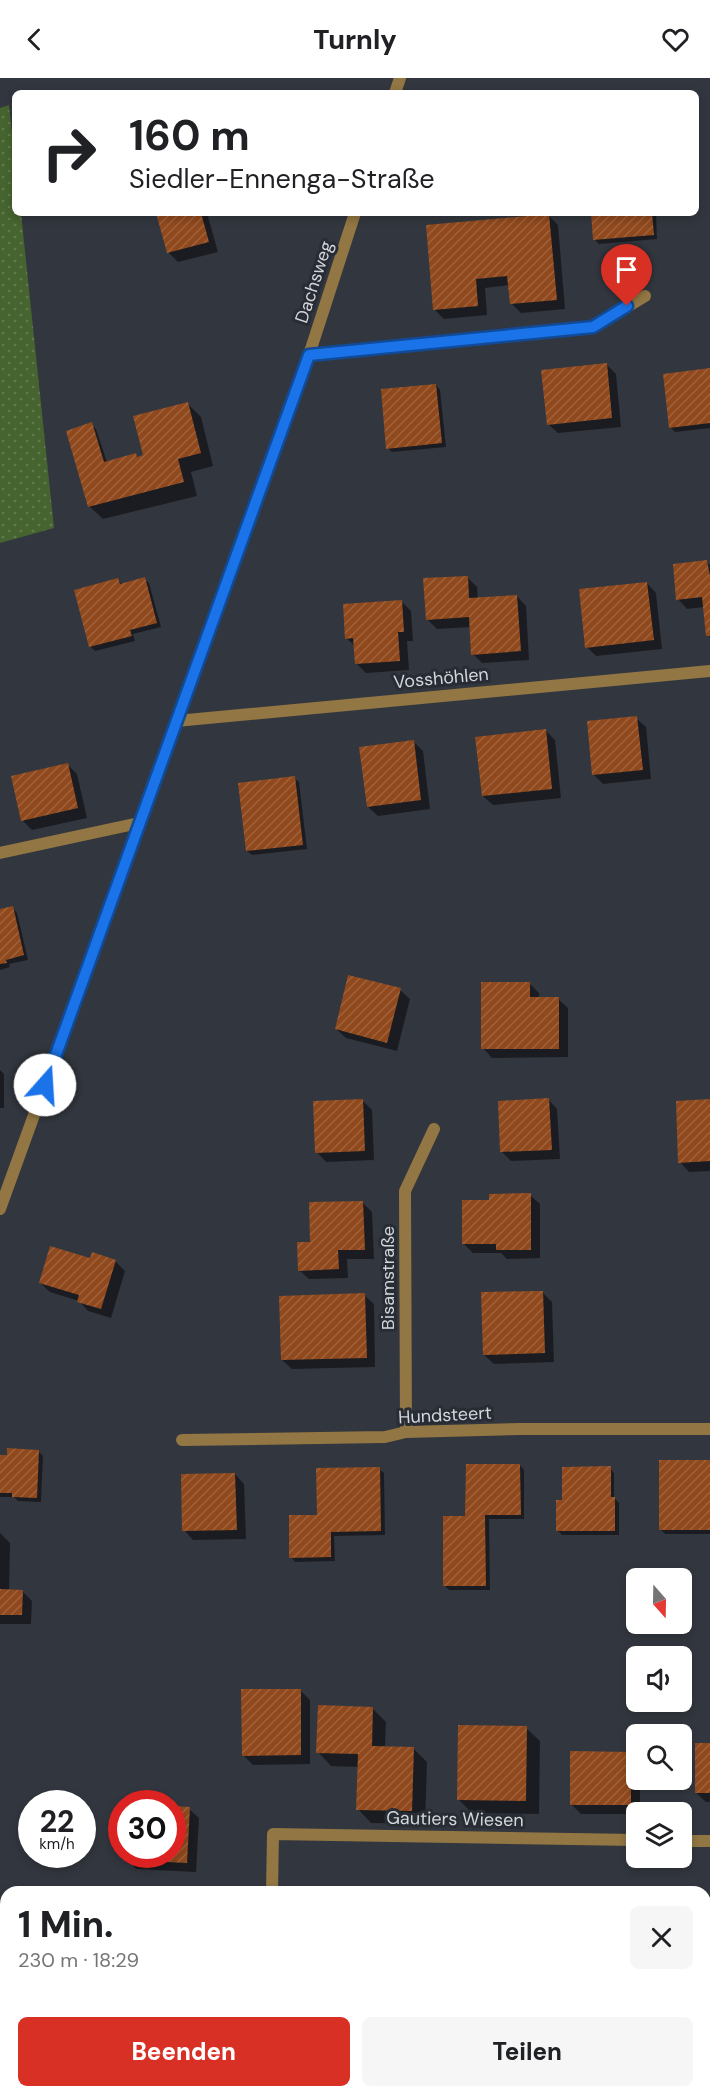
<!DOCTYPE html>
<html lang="de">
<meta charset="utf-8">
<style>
body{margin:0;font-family:"DM Sans",sans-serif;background:#f6f6f6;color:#202124;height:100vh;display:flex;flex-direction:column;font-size:22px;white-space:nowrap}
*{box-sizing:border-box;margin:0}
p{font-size:20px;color:#757577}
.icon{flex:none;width:33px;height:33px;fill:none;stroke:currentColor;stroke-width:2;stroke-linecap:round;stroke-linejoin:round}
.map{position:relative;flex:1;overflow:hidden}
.panel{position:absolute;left:0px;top:1808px;width:711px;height:212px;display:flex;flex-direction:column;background:#fff;border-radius:18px 18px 0 0;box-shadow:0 3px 9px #0003}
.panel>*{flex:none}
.banner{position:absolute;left:12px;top:12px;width:687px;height:126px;border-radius:9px;box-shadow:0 3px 9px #0003;background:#fff;color:#202124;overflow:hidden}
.needle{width:39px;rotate:160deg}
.controls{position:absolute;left:626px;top:1490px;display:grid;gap:12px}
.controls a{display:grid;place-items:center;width:66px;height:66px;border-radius:9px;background:#fff;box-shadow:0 3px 9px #0003;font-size:30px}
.speed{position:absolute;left:18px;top:1712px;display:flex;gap:12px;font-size:30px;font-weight:700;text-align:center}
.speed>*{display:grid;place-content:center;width:78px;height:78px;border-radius:50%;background:#fff;box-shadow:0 3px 9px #0003;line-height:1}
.speed small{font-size:15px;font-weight:400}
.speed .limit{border:9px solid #d22;background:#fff;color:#111}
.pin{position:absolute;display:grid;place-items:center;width:51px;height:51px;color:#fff;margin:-62px -26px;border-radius:50% 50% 50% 0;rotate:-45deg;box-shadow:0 0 6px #0007}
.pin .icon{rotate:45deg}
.me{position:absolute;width:66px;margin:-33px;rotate:19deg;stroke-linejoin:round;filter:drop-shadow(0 0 4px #0008)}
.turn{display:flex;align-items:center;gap:21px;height:126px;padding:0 18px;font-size:27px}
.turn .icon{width:78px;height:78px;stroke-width:2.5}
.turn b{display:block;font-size:42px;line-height:51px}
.round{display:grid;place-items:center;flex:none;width:63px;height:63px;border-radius:9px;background:#f6f6f6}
.overview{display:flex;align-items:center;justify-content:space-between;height:102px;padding:0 18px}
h1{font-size:36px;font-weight:800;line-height:45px}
.primary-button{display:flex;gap:12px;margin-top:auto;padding:12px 18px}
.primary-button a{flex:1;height:69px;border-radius:9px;background:#d93025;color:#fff;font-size:24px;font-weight:800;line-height:69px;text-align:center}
.primary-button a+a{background:#f6f6f6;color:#202124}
header{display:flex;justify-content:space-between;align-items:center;height:78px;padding:0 18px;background:#fff;font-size:27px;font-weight:800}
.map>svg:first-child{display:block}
.grass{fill:url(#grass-dots)}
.shadow{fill:#0007}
.building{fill:url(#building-hatch)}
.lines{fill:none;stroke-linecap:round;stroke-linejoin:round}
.service{stroke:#927643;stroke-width:12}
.minor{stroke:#927643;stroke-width:12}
.route-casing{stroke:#114b97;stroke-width:15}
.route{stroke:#1a73e8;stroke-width:10}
.labels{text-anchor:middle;stroke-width:6;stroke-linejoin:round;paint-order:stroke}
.street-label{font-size:18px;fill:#d3d6db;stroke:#282c34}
</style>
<header><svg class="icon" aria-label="back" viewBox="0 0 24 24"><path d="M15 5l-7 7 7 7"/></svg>Turnly<svg class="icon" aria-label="heart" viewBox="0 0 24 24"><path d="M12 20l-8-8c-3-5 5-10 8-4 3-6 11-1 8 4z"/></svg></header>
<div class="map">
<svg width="710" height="2018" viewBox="0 0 710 2018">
<defs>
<pattern id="grass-dots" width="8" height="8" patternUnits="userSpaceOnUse" patternTransform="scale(1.5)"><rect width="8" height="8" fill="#46642f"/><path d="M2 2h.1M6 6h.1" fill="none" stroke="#60794d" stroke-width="1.8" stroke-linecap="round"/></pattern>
<pattern id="building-hatch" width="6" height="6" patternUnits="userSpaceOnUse" patternTransform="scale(1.5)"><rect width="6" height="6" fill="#90491d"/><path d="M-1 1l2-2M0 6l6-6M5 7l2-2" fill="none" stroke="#9f623d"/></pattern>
</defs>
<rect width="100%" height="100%" fill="#32363e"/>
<path class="grass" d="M9 27 15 82V135H21L54 450 0 465V30Z"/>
<path class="shadow" d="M158 135H207L218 174 178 184 169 175Z
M592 135H656L657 161 599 166 594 161Z
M548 137 558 147 565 231 521 235 512 226 510 207 485 210 487 237 444 241 435 232Z
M606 286 616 296 621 349 558 355 548 346Z
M710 292V350L675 354 671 350Z
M436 307 440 312 446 369 392 374 388 370Z
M188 326 201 339 213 388 191 394 197 418 103 441 89 428 91 346 96 351 107 384 136 377 139 380 145 378Z
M707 484 710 487V560L708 557 704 529 687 531 678 521Z
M467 499 477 509 478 521 517 518 526 528 529 582 482 585 473 576 471 549 437 551 427 541Z
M144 501 149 505 161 549 133 556 135 563 95 573 91 569 76 513 118 502 123 507Z
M647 505 656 515 662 571 596 578 587 569Z
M402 524 411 533 413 563H407L409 592 366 595 356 585 355 568 346 560Z
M636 640 646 649 651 701 603 706 594 697Z
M545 652 555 662 561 720 493 727 483 718Z
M413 663 423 673 430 731 378 738 368 729Z
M67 686 77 696 87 740 32 752 23 743Z
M294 700 299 704 307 771 252 777 247 773Z
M13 830 17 835 28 882 9 886 10 889 0 892V833Z
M529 905 539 915V921H558L568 930V979L492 980 483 970Z
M400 912 410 921 397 973 346 960 336 951Z
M0 992 4 996V1030H0Z
M548 1021 557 1031 560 1081 511 1083 502 1074Z
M362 1022 372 1032 374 1082 326 1084 317 1074Z
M710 1023V1093L689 1094 680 1084Z
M530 1117 540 1126V1180L507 1181 501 1175H473L464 1166 490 1123Z
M362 1124 372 1134 374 1181H347L348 1200 309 1201 299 1192 311 1165Z
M91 1181 115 1183 125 1193 111 1240 88 1233 79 1223 50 1214 40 1205Z
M542 1214 552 1224 554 1284 494 1286 484 1277Z
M364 1217 374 1226 375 1289 292 1291 282 1282Z
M38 1373 43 1378 41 1424 18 1423 14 1419H0V1378Z
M710 1383V1456H665L661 1452Z
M520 1387 524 1392V1441H489L490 1512H449L445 1508 467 1439Z
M610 1390 614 1395V1420L619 1425V1457H562L557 1452 563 1424Z
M379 1391 384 1395 385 1457 334 1458 335 1483 295 1484 291 1479 318 1438Z
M235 1396 244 1406 246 1461 193 1462 184 1452Z
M0 1455 10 1465 9 1513H22L32 1523 31 1546H0Z
M300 1612 310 1622V1686L253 1687 243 1677Z
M372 1630 386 1644 385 1669 413 1670 427 1684 425 1746 371 1745 358 1731 359 1689 331 1688 318 1674Z
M526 1650 540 1663 539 1736 472 1735 458 1721Z
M710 1667V1724H706L696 1715Z
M631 1675 636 1681V1701H640V1734H636V1736H581L571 1726Z
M189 1731 199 1740 196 1794 136 1791 127 1781V1776H172Z
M705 1859H710V1918H705Z"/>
<path class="building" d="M156 135H201L209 164 167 175Z
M591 135H652L654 157 593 162Z
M549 136 557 222 510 226 507 198 476 201 478 228 433 232 426 147Z
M607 285 612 340 547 347 541 292Z
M710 290V345L669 350 663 296Z
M436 306 442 365 386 371 381 311Z
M188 324 201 375 178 381 184 404 88 429 66 353 92 344 104 384 136 375 137 379 143 377 133 338Z
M707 482 710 498V558H706L702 519 676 522 673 486Z
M468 498 469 520 517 517 521 573 471 577 469 539 426 542 423 500Z
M145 499 157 545 130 552 132 558 89 569 74 512 118 500 120 506Z
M647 504 654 562 585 570 579 511Z
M402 522 404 554H398L400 583 355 586 353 560 345 561 343 526Z
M637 638 643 692 592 697 587 643Z
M546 651 552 711 482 718 475 659Z
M414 662 421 722 367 729 359 669Z
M68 685 78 730 21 743 11 698Z
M295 698 303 767 246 773 238 705Z
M13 828 24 877 6 882 7 885 0 886V831Z
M348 897 401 910 387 965 335 951Z
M481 904H530V919H559V971H481Z
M549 1020 552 1072 500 1074 498 1023Z
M363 1021 365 1073 315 1075 313 1023Z
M710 1021V1083L678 1085 676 1023Z
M531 1115V1172H496V1166H462V1122H489V1116Z
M363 1123 365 1172H338L339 1191 298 1193 297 1164H310L309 1124Z
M50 1168 90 1180 92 1174 116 1182 101 1231 77 1224 79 1217 39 1205Z
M543 1213 545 1275 483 1277 481 1214Z
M365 1215 367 1280 281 1282 279 1218Z
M7 1370 39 1372 37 1420 12 1419V1415H0V1377H7Z
M659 1382H710V1452H659Z
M466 1386H520L521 1437H485L486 1508H443V1438H465Z
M611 1388V1419H615V1453H556V1422H562V1389Z
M380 1389 381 1453 331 1454V1479L289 1480V1437H317L316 1390Z
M235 1395 237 1452 182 1453 181 1396Z
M0 1511 23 1512 22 1537H0Z
M241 1611H301V1677L242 1678Z
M318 1627 373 1629 372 1668 414 1669 412 1733 356 1732 358 1676 316 1675Z
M458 1647 527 1648 526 1723 457 1722Z
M695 1665H710V1715H695Z
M570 1673 631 1674V1727H570Z
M172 1728 190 1729 187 1785 125 1782V1776H172Z
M705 1857H710V1909H705Z"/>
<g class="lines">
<path class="service" d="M0 775 139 745"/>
<path class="minor" d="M395 15 400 0
M309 277 593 249 645 218
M176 643 710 593
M0 1131 309 277 355 135
M406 1354 405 1113 434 1051
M182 1362 385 1359 406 1354 521 1351H710
M681 1763H710
M272 1814 273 1756 636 1762
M270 2018V2013"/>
</g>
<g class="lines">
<defs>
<path id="route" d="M45 1007 309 277 593 249 627 228"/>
</defs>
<use href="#route" class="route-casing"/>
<use href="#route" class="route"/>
</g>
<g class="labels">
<g class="street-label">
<text transform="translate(314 204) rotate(-72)" y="6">Dachsweg</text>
<text transform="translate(441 600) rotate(-5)" y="6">Vosshöhlen</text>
<text transform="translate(388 1200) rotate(-90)" y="6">Bisamstraße</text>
<text transform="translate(445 1337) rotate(-3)" y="6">Hundsteert</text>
<text transform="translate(455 1741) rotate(1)" y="6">Gautiers Wiesen</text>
</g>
</g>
</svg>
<div class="controls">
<a><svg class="needle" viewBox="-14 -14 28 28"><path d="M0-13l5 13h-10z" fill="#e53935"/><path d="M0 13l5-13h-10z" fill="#757577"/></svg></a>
<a><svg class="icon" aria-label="sound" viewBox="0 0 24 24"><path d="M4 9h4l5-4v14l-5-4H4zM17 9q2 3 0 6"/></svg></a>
<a><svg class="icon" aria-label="search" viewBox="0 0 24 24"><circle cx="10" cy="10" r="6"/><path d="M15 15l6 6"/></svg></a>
<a><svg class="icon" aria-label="layers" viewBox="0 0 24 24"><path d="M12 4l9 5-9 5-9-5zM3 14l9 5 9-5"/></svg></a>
</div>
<div class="speed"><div>22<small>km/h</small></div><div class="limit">30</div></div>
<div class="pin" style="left:627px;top:228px;background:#d93025"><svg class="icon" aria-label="arrive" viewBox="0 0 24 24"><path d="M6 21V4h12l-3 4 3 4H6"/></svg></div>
<svg class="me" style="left:45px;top:1007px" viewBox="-20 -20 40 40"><circle r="19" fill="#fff"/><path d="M0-13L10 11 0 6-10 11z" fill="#1a73e8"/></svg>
<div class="banner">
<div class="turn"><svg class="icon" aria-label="right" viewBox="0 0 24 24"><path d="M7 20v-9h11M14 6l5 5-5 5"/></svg><div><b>160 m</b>Siedler-Ennenga-Straße</div></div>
</div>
<section class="panel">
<div class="overview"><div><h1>1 Min.</h1><p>230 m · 18:29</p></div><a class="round"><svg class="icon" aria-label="close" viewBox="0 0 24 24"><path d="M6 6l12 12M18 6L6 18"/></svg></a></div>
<div class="primary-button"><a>Beenden</a><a>Teilen</a></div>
</section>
</div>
